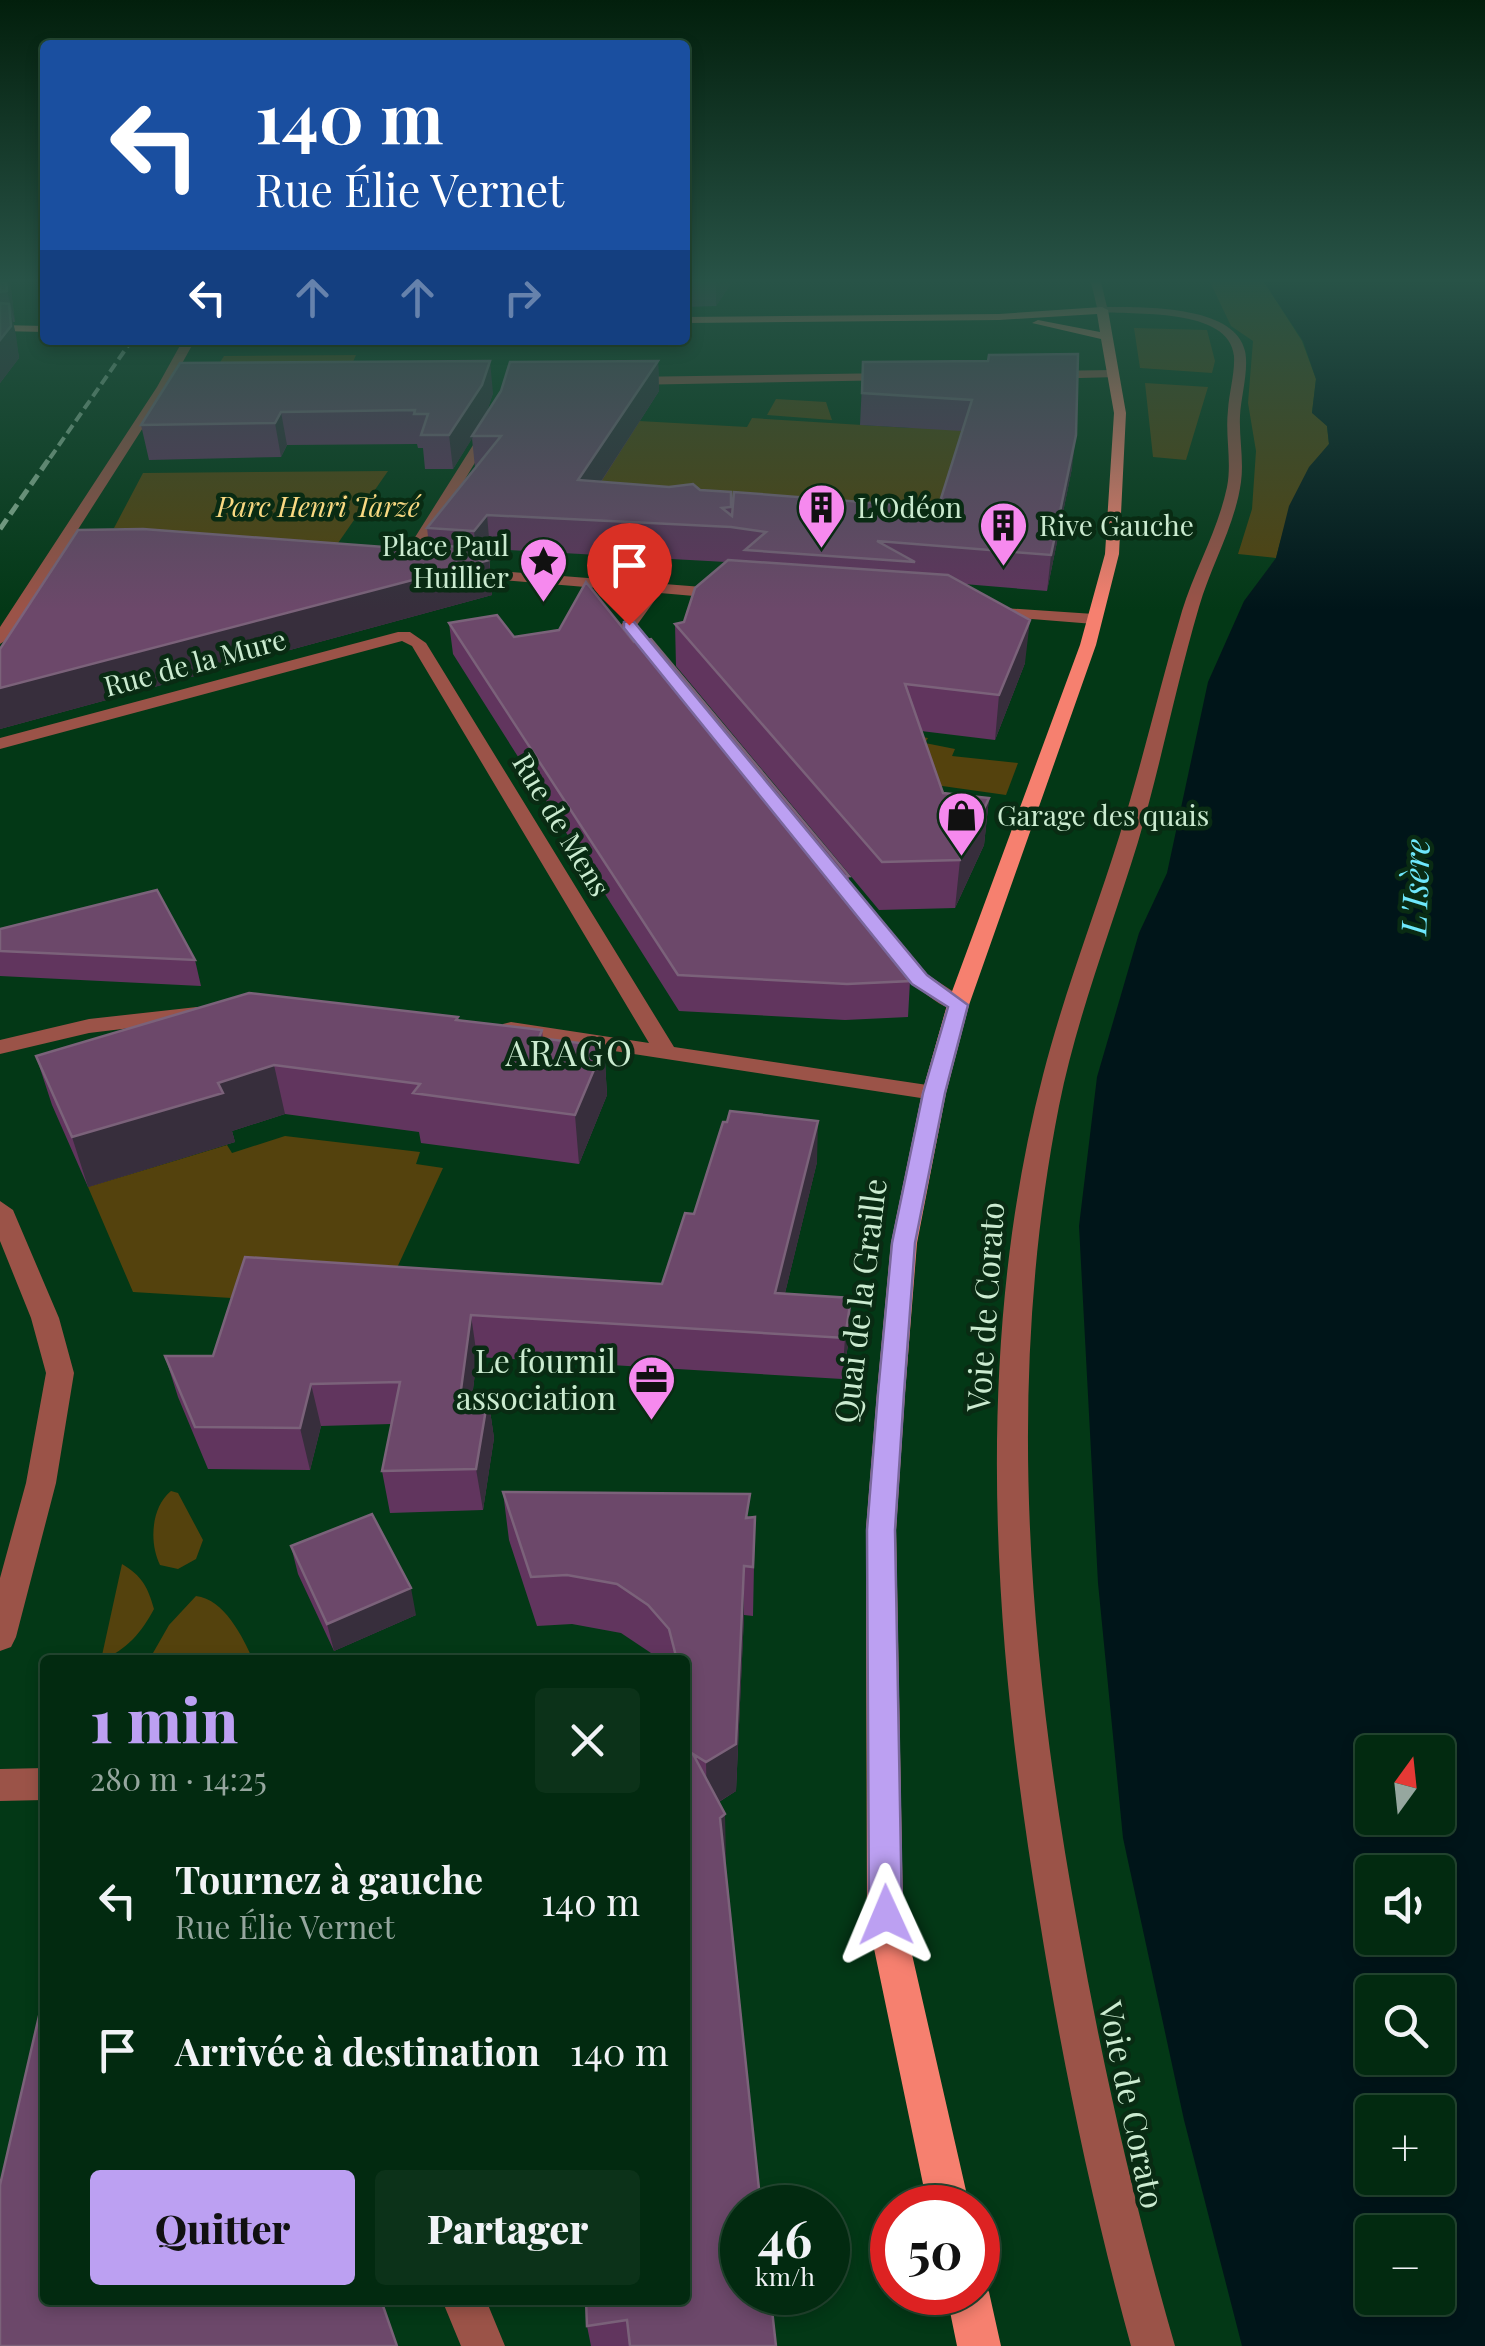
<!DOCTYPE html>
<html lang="fr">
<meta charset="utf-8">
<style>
body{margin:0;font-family:"Playfair Display",serif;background:#0c3219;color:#f1f3f6;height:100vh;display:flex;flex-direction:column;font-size:38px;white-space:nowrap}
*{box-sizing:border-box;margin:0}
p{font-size:32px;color:#96a79f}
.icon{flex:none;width:55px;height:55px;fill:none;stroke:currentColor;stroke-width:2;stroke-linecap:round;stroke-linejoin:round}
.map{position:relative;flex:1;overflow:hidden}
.details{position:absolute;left:40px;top:1655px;width:650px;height:650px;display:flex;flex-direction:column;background:#022a10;border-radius:10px;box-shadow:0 5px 15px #0003,0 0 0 2px #234630}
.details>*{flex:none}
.top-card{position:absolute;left:40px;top:40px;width:650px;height:305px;border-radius:10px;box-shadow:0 5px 15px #0003,0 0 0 2px #234630;background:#1a4fa0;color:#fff;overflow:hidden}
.needle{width:65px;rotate:15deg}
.controls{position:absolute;left:1355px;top:1735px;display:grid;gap:20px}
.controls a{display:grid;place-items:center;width:100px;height:100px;border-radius:10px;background:#022a10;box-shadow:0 5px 15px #0003,0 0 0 2px #234630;font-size:50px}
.speed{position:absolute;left:720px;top:2185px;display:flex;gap:20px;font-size:50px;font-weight:700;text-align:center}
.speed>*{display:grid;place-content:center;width:130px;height:130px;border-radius:50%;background:#022a10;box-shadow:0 5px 15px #0003,0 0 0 2px #234630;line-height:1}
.speed small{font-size:25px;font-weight:400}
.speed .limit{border:15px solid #d22;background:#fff;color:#111}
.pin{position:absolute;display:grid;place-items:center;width:85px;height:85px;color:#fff;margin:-102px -42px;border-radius:50% 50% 50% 0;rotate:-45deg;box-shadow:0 0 10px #0007}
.pin .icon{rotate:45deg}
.me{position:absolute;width:110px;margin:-55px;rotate:359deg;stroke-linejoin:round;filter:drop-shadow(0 0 8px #0008)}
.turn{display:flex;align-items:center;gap:35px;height:210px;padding:0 50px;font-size:45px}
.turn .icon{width:130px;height:130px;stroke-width:2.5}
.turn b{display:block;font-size:70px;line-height:85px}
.lanes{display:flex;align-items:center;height:95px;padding:0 50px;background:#0003;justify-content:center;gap:50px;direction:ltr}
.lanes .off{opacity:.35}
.round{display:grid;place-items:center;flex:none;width:105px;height:105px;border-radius:10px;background:#0c3219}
.overview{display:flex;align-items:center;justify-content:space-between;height:170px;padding:0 50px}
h1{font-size:60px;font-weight:800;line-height:75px;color:#bca0f2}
.button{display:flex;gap:20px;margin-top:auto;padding:20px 50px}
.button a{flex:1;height:115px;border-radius:10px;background:#bca0f2;color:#111;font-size:40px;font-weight:800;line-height:115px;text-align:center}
.button a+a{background:#0c3219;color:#f1f3f6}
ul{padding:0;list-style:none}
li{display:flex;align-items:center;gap:30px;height:150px;padding:0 50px}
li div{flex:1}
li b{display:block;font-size:38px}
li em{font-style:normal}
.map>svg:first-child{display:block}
.green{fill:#54420d}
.water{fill:#001519;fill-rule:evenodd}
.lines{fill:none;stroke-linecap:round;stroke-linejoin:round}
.minor{fill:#9b5348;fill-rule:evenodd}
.major{fill:#f6806f;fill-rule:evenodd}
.rail-far1{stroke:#89b093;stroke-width:4;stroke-dasharray:10 5;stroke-linecap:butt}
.rail{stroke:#89b093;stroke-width:5;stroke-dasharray:12 6;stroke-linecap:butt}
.wall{fill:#61355e}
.shaded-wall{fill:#372e3c}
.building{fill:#6c486a;stroke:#7b627a;stroke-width:2.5}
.route{fill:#bca0f2;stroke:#7a689d;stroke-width:2.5}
.labels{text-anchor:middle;stroke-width:9;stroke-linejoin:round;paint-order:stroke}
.far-park-label{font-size:28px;font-style:italic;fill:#f9d982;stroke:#092b13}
.far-poi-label{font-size:28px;fill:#cbebd0;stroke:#092b13;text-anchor:start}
.far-street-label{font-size:28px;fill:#cbebd0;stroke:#092b13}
.street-label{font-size:32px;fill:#cbebd0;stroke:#092b13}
.poi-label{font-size:32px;fill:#cbebd0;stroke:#092b13;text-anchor:end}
.water-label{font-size:35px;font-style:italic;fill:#6ee8fc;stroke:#092b13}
.neighbourhood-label{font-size:35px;letter-spacing:2.5px;fill:#cbebd0;stroke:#092b13}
</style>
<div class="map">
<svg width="1485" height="2346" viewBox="0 0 1485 2346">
<rect width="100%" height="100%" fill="#033816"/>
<path class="green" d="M1210 282H1264L1302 341 1316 379 1312 412 1327 426 1329 444C1300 479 1287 514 1276 558L1238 554 1252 509 1256 451 1248 403 1253 341 1231 326Z
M1134 328 1207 330 1215 361 1212 373 1140 368Z
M356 355 345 380 208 382 224 356Z
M1145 383 1208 387 1186 460 1153 457Z
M975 393V518L701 524 519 483 639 421 747 427 752 418 910 428Z
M776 399 826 402 832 420 767 415Z
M388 471 336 546 114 528 143 473Z
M917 736 928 738 925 743 955 749 952 756 1018 763 1006 795 921 783Z
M285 1136 420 1152 416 1164 443 1168 379 1307 133 1292 88 1187 227 1145 232 1153Z
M171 1491 178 1493 203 1540 196 1559 178 1569 160 1565C149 1543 151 1507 171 1491Z
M122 1564C142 1576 148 1587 154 1609 141 1633 127 1650 101 1660Z
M196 1596C224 1599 243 1637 253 1660H149L169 1625Z"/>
<path class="water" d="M1264 282H1485V2346H1242L1184 2120 1123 1838 1098 1583 1079 1226 1097 1077 1139 933 1167 873 1208 682 1244 601 1276 558 1289 506 1309 467 1329 444 1327 426 1312 413 1316 379 1303 341ZM1372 1752H1438V1818H1372ZM1438 1872V1938H1372V1872ZM1372 1992H1438V2058H1372ZM1372 2112H1438V2178H1372ZM1438 2232V2298H1372V2232Z"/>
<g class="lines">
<path class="minor" d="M1091 282H1101L1107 307C1143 307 1235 305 1245 351 1249 370 1241 396 1240 416 1239 438 1244 460 1241 482 1235 526 1211 565 1199 607 1176 685 1161 764 1138 842 1111 930 1077 1016 1059 1106 1005 1380 1028 1654 1078 1927 1103 2068 1135 2208 1175 2346H1131C1092 2204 1062 2061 1039 1916 993 1638 972 1350 1043 1075 1064 993 1095 914 1120 834 1143 760 1160 685 1182 611 1195 569 1218 530 1227 487 1232 462 1225 436 1228 410 1229 393 1235 373 1234 356 1230 307 1132 315 1098 312Z
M183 340H195L169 387 8 639 0 644V627L157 387Z
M1114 370 1118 377 1043 379 1037 375 1043 371Z
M893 373 897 380 628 385 622 381 628 377Z
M491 422 497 426 411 569 398 572 395 569 485 426Z
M459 568 728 589 736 594 728 599 660 593 637 625 672 667 664 672 658 671 621 625 645 592 454 576 451 573Z
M988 607 1094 614 1102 619 1094 624 982 615 980 612Z
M398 632H410L426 643 674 1047 934 1086 942 1088 946 1093 942 1098 934 1100 503 1034 500 1029 503 1024 511 1022 649 1043 412 646 402 641 0 749V738Z
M829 863 836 865 928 975 966 1000 969 1005 966 1010C926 1020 842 900 819 869Z
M197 1007 205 1009 208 1014 205 1019 89 1033 0 1054V1040L89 1019Z
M0 1201 13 1210 59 1318 74 1373 56 1483 16 1637 11 1647 0 1651V1578L26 1483 46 1373 31 1318 0 1241Z
M45 1768V1800L0 1801V1769Z
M442 2300H486L505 2346H461Z"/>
<path class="major" d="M1102 307 1108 310 1126 413 1119 554 1096 645 969 1005 946 1093 917 1243 905 1393 896 1530 903 1915 970 2208H928L867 1915 866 1530 877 1393 891 1243 922 1093 947 1005 1080 645 1105 554 1114 413 1101 339 1032 323 1038 320 1100 332 1097 314 999 320 685 323V317L999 314Z
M0 325 45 326V332L0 331Z
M978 2275 989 2292 1001 2346H957L946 2292H978Z"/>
<path class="rail-far1" d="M50 458 132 340"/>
<path class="rail" d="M0 529 51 456"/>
</g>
<path class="wall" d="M0 282H10L15 322H13L19 358 0 383Z
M685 282H732L716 306 685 307Z
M658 361 659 391 601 482 731 492 732 516 938 508 962 431 860 425 863 362 988 361 1072 468 1047 591 964 584 1025 663 995 740 921 731 943 793 989 798 984 845 955 908 879 910 676 666 675 624 684 622 726 562 490 549 486 554H489L492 595 0 729V649L429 545 427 528 475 468 472 438 453 469H425L423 448H418L417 444 287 445 281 457 149 460 141 425 180 363 493 393 486 414Z
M449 623 514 637 634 642 849 876 848 904 910 981 908 1017 845 1020 679 1011 453 654Z
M0 929 195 960 201 986 0 976Z
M458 1017V1020L542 1030 543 1038 604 1046 607 1095 579 1164 421 1143 419 1132 285 1114 232 1131 235 1142 88 1187 52 1105 36 1056Z
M817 1162 785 1293 849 1340 842 1379 477 1357 472 1397H488L494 1438 483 1510 390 1513 382 1471 391 1424 321 1426 310 1470 208 1469 178 1397 165 1356H213L662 1284 694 1214Z
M503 1492 755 1517 753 1616 744 1615 736 1791 719 1802 776 2346H591L587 2326 685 2300V1660H657L651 1653 621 1633 572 1624 537 1626 509 1540Z
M291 1546 416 1615 334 1651 298 1574Z"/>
<path class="shaded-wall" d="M6 282H10L15 322 7 291Z
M716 282H732L716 306Z
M9 304 16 335 19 358 0 383V340Z
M490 361 493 393 485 418 453 469 449 435Z
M658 361 659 391 580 514 578 480Z
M281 412 287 445 281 457 275 423Z
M1076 435 1072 468 1047 591 1051 555Z
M487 515 490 549 480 562 489 560 492 595 0 729V688L458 552 462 547 464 566 477 563 474 531Z
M1030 620 1025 663 995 740 999 695Z
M989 798 984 845 955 908 960 860Z
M604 1046 607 1095 579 1164 575 1115Z
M274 1065 285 1114 232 1131 235 1142 88 1187 72 1137 218 1083Z
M818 1121 817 1162 775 1334V1293Z
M851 1298 849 1340 842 1379 845 1338Z
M471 1315 477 1357 467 1438 460 1397Z
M311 1384 321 1426 310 1470 300 1428Z
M488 1397 494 1438 483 1510 476 1469Z
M744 1566V1615L736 1791 707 1809 706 1762Z
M411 1588 416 1615 334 1651 327 1624Z
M725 1814 726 1861 720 1865V1818Z"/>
<path class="building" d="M0 282H6L7 291 0 292Z
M0 303 9 304 11 326 0 340Z
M1078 354 1076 435 1051 555 877 541 915 562 745 550 766 532 731 527 487 515 474 531 427 528 501 436H472L501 391 510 362 658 361 578 480 669 487 693 484 700 490 731 492V507L722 508 732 516 734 492 938 508 972 400 862 393 863 362 988 361 989 355Z
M490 361 482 385 449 435H421L428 414H414L415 410 281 412 275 423 141 425 180 363Z
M143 529 411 549 415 544 462 547 458 552 489 554V560L0 688V649L78 530Z
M728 560 948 575 1030 620 999 695 905 684 943 793 989 798 960 860 882 862 675 624 684 622 695 588Z
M586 582 634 642 651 639 849 876 826 877 910 981 847 984 678 975 449 623 497 615 514 637 559 630Z
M157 890 195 960 0 951V929Z
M249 993 458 1017 456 1020 542 1030 539 1038 604 1046 575 1115 413 1093 420 1084 274 1065 218 1083 223 1093 72 1137 36 1056Z
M730 1111 818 1121 775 1293 851 1298 845 1338 471 1315 460 1397H488L476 1469 382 1471 400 1382 311 1384 300 1428 195 1427 165 1356H213L245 1257 662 1284 685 1213 694 1214 723 1122H727Z
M503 1492 750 1494 746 1518 755 1517 753 1567 744 1566 736 1744 706 1762 693 1754 725 1814 720 1818 761 2208H742V2292H770L776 2346H630L627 2320 587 2326 586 2300H685V1660H677L669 1629 648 1605 617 1584 567 1575 531 1577Z
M372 1514 411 1588 327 1624 291 1546Z
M45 1990V2300H381L397 2346H0V2185Z"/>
<linearGradient id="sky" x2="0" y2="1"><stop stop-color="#021f0c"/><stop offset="0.46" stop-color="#285347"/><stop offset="1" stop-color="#285347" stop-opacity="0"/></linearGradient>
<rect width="1485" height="610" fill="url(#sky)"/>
<path class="route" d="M629 621 634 622 927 975 968 1005 945 1093 915 1243 904 1393 895 1530 902 1915 897 1927 886 1932 874 1927 869 1915 867 1530 878 1393 892 1243 923 1093 948 1007 912 984 624 628V622Z"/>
<defs>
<symbol id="building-pin" viewBox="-11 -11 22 30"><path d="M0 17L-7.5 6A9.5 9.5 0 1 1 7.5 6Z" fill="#f689ee" stroke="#092b13"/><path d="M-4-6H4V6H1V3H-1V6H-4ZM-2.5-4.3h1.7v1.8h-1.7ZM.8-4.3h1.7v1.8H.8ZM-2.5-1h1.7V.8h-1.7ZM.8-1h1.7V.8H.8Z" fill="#111"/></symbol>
<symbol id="sight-pin" viewBox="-11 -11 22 30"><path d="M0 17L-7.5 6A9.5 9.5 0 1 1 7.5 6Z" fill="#f689ee" stroke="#092b13"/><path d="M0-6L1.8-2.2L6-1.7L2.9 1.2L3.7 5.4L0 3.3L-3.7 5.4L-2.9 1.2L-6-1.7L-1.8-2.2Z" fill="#111"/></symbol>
<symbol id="shop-pin" viewBox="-11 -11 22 30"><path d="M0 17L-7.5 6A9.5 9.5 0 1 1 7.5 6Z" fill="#f689ee" stroke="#092b13"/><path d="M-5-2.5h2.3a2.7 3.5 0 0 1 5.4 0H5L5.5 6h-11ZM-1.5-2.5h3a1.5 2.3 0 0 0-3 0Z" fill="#111"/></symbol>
<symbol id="office-pin" viewBox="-11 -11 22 30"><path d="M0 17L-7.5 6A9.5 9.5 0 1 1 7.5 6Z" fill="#f689ee" stroke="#092b13"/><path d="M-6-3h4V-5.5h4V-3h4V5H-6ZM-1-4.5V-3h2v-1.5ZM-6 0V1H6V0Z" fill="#111"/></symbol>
</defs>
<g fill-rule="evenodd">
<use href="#building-pin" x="794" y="480" width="55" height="75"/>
<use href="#building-pin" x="976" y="498" width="55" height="75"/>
<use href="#sight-pin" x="516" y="534" width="55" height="75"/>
<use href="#shop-pin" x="934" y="788" width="55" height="75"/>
<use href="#office-pin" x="624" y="1352" width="55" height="75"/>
</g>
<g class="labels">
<g class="far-park-label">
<text x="318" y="517">Parc Henri Tarzé</text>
</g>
<g class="far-poi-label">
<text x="857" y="518">L'Odéon</text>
<text x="1039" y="536">Rive Gauche</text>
<text x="509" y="556" text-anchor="end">Place Paul<tspan x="509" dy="32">Huillier</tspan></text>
<text x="997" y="826">Garage des quais</text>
</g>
<g class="far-street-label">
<text transform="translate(195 663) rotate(-15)" y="10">Rue de la Mure</text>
<text transform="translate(561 825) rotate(59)" y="10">Rue de Mens</text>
</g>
<g class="street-label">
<text transform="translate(861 1301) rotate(-83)" y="11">Quai de la Graille</text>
<text transform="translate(986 1307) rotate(-86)" y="11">Voie de Corato</text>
<text transform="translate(1131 2105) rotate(78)" y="11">Voie de Corato</text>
</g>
<g class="poi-label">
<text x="616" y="1373">Le fournil<tspan x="616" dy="37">association</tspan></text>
</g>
<g class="water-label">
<text transform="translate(1416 887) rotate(-88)" y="12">L'Isère</text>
</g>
<g class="neighbourhood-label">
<text x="570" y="1066">ARAGO</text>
</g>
</g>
</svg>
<div class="controls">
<a><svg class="needle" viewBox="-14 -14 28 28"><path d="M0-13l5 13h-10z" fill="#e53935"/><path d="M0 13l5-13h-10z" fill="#96a79f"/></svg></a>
<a><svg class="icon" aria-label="sound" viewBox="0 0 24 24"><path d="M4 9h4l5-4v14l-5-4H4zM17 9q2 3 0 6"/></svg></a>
<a><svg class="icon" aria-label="search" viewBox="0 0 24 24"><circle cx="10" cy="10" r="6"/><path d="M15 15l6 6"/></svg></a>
<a>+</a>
<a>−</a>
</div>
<div class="speed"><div>46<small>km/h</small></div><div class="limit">50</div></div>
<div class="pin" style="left:629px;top:625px;background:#d93025"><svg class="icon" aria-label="arrive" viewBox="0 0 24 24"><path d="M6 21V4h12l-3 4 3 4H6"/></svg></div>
<svg class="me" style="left:886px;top:1915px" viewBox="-20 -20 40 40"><path d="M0-17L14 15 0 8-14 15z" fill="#bca0f2" stroke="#fff" stroke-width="4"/></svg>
<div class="top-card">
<div class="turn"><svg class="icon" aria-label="left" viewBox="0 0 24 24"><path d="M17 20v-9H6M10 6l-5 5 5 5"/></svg><div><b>140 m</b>Rue Élie Vernet</div></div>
<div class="lanes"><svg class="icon" aria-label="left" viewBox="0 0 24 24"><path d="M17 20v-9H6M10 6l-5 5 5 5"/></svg><svg class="icon off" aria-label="ahead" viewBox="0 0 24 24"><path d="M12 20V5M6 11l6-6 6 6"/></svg><svg class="icon off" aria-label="ahead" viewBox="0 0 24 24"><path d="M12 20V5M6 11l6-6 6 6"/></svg><svg class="icon off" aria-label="right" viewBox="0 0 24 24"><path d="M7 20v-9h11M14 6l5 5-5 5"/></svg></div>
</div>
<section class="details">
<div class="overview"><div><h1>1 min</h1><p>280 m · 14:25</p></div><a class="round"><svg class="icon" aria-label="close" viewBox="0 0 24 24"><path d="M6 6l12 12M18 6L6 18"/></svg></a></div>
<ul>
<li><svg class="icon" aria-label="left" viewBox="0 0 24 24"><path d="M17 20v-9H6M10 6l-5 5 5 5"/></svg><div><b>Tournez à gauche</b><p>Rue Élie Vernet</p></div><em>140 m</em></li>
<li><svg class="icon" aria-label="arrive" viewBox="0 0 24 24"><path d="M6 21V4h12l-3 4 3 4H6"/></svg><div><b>Arrivée à destination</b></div><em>140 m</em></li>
</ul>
<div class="button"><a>Quitter</a><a>Partager</a></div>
</section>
</div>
